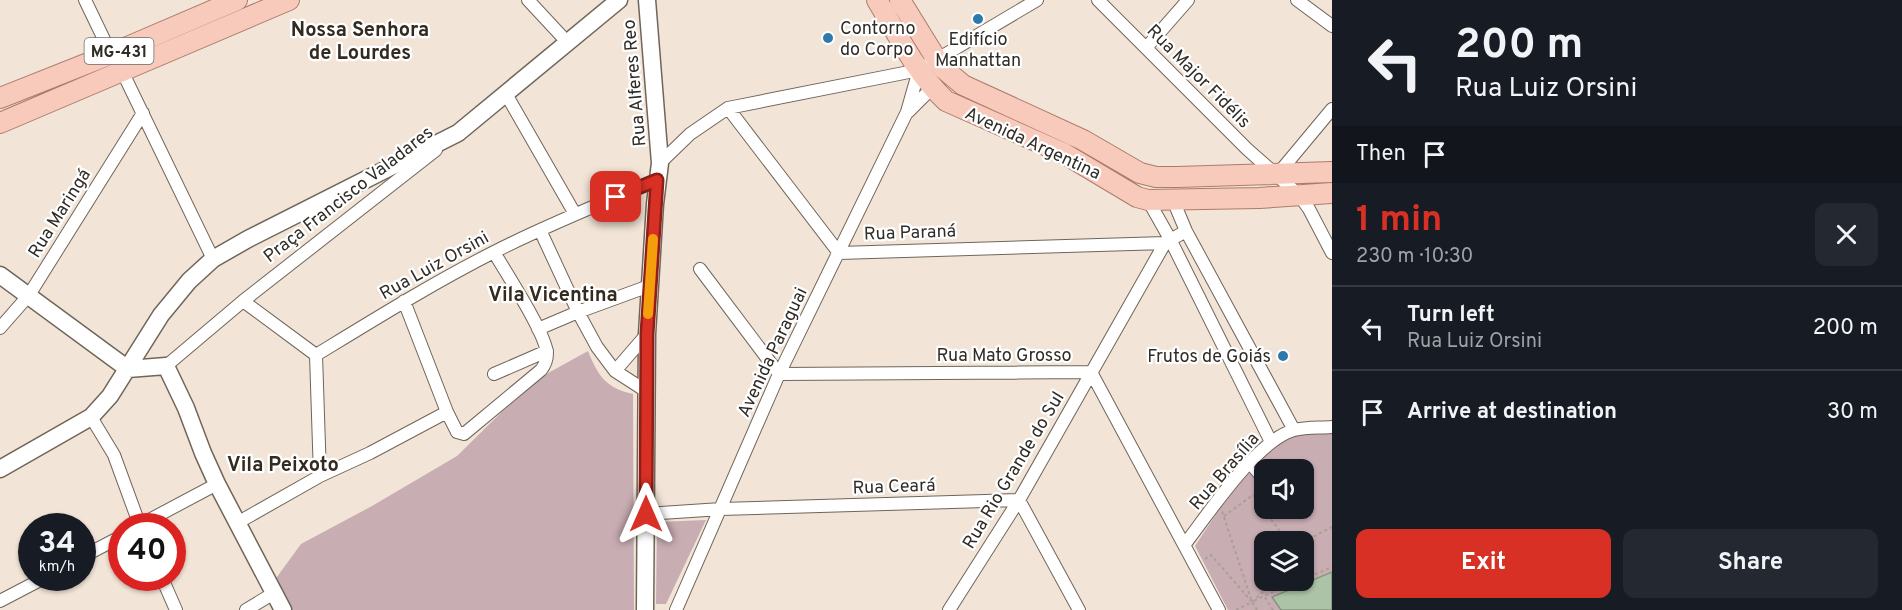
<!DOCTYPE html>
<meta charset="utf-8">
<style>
body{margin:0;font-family:Overpass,sans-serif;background:#242831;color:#f1f3f6;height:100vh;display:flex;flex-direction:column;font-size:22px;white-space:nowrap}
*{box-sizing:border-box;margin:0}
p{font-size:20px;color:#9ea1a6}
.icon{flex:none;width:33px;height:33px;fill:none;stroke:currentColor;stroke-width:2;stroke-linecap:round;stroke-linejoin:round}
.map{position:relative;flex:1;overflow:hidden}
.drawer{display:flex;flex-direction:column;background:#171b24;width:570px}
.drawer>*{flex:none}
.banner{background:#171b24;color:#f1f3f6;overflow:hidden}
.buttons{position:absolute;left:1254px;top:459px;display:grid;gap:12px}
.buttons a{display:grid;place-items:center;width:60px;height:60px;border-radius:12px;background:#171b24;box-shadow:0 2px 4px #0004;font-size:30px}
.speed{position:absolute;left:18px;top:513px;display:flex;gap:12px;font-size:30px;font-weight:700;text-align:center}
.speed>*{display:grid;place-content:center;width:78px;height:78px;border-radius:50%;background:#171b24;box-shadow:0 2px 4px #0004;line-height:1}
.speed small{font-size:15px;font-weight:400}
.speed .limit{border:9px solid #d22;background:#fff;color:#111}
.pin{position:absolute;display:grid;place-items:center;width:51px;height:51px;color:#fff;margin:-26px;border-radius:12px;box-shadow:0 3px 9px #0006}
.me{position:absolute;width:66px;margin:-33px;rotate:0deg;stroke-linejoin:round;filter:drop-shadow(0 0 4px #0008)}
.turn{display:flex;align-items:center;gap:21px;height:126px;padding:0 24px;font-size:27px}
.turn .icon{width:78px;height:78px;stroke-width:2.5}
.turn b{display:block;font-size:42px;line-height:51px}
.then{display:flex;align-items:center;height:57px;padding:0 24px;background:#0003;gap:12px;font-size:22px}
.round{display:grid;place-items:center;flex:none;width:63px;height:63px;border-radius:12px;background:#242831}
.headline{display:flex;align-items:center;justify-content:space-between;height:102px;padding:0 24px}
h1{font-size:36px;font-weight:700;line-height:45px;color:#d93025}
.cta{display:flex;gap:12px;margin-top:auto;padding:12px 24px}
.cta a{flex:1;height:69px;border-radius:12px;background:#d93025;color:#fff;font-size:24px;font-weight:700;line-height:69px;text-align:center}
.cta a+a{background:#242831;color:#f1f3f6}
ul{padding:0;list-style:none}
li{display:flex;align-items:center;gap:18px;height:84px;padding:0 24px;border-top:2px solid #363941}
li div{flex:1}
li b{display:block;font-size:22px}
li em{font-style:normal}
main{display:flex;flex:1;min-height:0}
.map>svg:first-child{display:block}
.green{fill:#c8adb3;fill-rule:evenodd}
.water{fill:#acc3a7;stroke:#879681;stroke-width:1.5}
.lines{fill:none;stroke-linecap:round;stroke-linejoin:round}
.lane-casing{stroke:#6f6559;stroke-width:8}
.street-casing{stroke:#6f6559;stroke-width:14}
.secondary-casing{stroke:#6f6559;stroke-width:19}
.primary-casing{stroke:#ae7b6b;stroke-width:22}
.path{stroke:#a9a095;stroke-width:2;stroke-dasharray:3 3;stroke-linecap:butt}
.lane{stroke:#fff;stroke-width:6}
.street{stroke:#fff;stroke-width:12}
.secondary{stroke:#fff;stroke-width:16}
.primary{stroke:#f7cabc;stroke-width:20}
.route-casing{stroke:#8d1f18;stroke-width:15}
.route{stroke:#d93025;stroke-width:10}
.slow{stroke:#f59e0b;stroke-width:10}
.poi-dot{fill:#2e79ac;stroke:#fff;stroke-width:2}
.labels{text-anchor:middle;stroke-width:4.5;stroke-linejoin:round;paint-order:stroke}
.shield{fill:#fff;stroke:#6e6b68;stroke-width:1.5}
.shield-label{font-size:16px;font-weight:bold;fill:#302c27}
.poi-label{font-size:18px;fill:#302c27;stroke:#fff;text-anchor:start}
.street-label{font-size:18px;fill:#302c27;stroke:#fff}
.neighbourhood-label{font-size:20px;font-weight:bold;fill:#342b20;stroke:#fff}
</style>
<main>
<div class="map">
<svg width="1332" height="610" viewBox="0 0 1332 610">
<rect width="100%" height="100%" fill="#f2e5d7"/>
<path class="green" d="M588 351C598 376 606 388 633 394L634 610H290L274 581 301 544 372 506 457 456 532 382Z
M1332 433V610H1228L1195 546C1213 519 1260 444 1290 435 1302 431 1319 433 1332 433ZM1264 470H1304V508H1264ZM1264 542H1304V580H1264Z
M706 520 666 604H656L657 522Z"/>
<path class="water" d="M1332 572V610H1281L1272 597Z"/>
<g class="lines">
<defs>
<path id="lane" d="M1248 465 1264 484
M1282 508 1288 509"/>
<path id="street" d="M85 0 111 54
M528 0 568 43
M1098 0 1247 149 1299 195 1309 209 1332 253
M1297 0 1332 26
M1146 48 1188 0
M122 71 213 259
M506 94 575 214
M728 108 839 253 1165 243
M908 112 932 88
M660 163 690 134 728 108 919 70 1037 0
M1277 175 1332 109
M1148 200 1170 239 1271 442
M1173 200 1186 231 1294 430
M540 230 578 312 597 347 615 371 646 391
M700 269 779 374 1091 372 1219 610
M243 301 316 355
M404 301 447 412 457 432 464 434 541 370C545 365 547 360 547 353 545 332 506 273 494 252
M0 328 29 295 143 113
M538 329 578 312 649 286
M316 355C375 319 433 283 494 252 547 225 602 203 657 180
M316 355 320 476
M166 366 243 301 436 150
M615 371 647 334
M494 374 547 351
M91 417 114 455 140 526
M646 514 721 509 1019 500 1079 610
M237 523 320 476 370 453 447 412
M138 526 217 484
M1185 544C1209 513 1257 440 1294 430 1306 427 1320 428 1332 427
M82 557 122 536
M162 578 176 610
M0 601 44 578
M246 610 274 593
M676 610 779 374 907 112 919 70
M949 610 1019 500 1165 243 1186 231"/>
<path id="secondary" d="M0 275 128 369
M128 369 166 366 186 408 203 453 217 484 283 610
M0 469 91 417 110 396 161 315 189 281 213 259 248 239 458 133 619 0
M645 610 647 334 655 204 660 163 647 0"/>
<path id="primary" d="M877 0C898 35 916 73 946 101L1065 154 1137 197 1148 200 1259 198 1332 193
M900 0 937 60 944 69 963 85 1083 140 1140 173 1156 177H1177L1332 172
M0 98 111 54 237 0
M0 123 289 0"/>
</defs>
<use href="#lane" class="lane-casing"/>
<use href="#street" class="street-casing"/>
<use href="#secondary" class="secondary-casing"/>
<use href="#primary" class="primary-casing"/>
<path class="path" d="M1224 516 1253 495 1288 542
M1303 542 1332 527
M1205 559 1211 555 1252 602 1222 511
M1304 579 1332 567
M1236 610 1252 602 1276 580
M1257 610 1252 602 1264 596
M1273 610 1264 596 1300 580"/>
<use href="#lane" class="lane"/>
<use href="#street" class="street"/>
<use href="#secondary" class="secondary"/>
<use href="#primary" class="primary"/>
</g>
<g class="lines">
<defs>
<path id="route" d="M616 197 657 180 647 334 646 514"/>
</defs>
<use href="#route" class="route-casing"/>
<use href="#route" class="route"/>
<path class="slow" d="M648 314 653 239"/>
</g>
<g class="poi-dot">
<circle cx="978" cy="19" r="6"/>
<circle cx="828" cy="38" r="6"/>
<circle cx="1283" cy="356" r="6"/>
</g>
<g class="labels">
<rect class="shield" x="84.5" y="38" width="69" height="26" rx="4.5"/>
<g class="shield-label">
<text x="119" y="57">MG-431</text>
</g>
<g class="poi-label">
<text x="840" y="34">Contorno<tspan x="840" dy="21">do Corpo</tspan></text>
<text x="978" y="45" text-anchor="middle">Edifício<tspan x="978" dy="21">Manhattan</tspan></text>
<text x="1271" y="362" text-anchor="end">Frutos de Goiás</text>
</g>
<g class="street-label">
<text transform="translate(1199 76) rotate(45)" y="6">Rua Major Fidélis</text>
<text transform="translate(634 83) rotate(-95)" y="6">Rua Alferes Reo</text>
<text transform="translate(1033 143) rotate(25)" y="6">Avenida Argentina</text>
<text transform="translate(348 194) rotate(-38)" y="6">Praça Francisco Valadares</text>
<text transform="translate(59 213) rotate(-58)" y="6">Rua Maringá</text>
<text transform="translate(910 232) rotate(-2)" y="6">Rua Paraná</text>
<text transform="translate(434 265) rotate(-29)" y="6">Rua Luiz Orsini</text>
<text transform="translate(772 352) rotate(-65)" y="6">Avenida Paraguai</text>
<text x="1004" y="361">Rua Mato Grosso</text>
<text transform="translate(1013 470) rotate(-59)" y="6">Rua Rio Grande do Sul</text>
<text transform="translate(1224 471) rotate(-49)" y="6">Rua Brasília</text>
<text transform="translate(894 486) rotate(-2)" y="6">Rua Ceará</text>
</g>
<g class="neighbourhood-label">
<text x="360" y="36">Nossa Senhora<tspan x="360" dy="23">de Lourdes</tspan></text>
<text x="553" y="301">Vila Vicentina</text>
<text x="283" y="471">Vila Peixoto</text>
</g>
</g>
</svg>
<div class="buttons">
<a><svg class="icon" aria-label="sound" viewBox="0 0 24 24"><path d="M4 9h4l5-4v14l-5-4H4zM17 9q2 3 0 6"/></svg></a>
<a><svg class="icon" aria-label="layers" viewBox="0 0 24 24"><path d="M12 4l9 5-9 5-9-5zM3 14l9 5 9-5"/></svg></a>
</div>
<div class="speed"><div>34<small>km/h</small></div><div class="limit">40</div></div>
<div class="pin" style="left:616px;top:197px;background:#d93025"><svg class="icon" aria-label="arrive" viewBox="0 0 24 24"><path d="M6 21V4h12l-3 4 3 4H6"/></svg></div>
<svg class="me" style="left:646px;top:514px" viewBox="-20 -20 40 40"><path d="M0-17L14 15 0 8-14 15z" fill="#d93025" stroke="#fff" stroke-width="4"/></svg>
</div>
<section class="drawer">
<div class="banner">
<div class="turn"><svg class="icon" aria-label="left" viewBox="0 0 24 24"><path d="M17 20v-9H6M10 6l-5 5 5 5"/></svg><div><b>200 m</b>Rua Luiz Orsini</div></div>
<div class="then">Then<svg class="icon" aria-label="arrive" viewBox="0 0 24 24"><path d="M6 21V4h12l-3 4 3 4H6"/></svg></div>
</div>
<div class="headline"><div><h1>1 min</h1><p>230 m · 10:30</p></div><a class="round"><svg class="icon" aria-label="close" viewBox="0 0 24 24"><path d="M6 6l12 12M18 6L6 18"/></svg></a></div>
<ul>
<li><svg class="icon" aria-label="left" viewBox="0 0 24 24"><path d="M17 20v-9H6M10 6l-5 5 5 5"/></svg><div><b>Turn left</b><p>Rua Luiz Orsini</p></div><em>200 m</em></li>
<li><svg class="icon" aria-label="arrive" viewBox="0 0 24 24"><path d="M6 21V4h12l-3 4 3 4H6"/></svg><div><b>Arrive at destination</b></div><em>30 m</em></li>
</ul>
<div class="cta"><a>Exit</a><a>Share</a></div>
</section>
</main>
